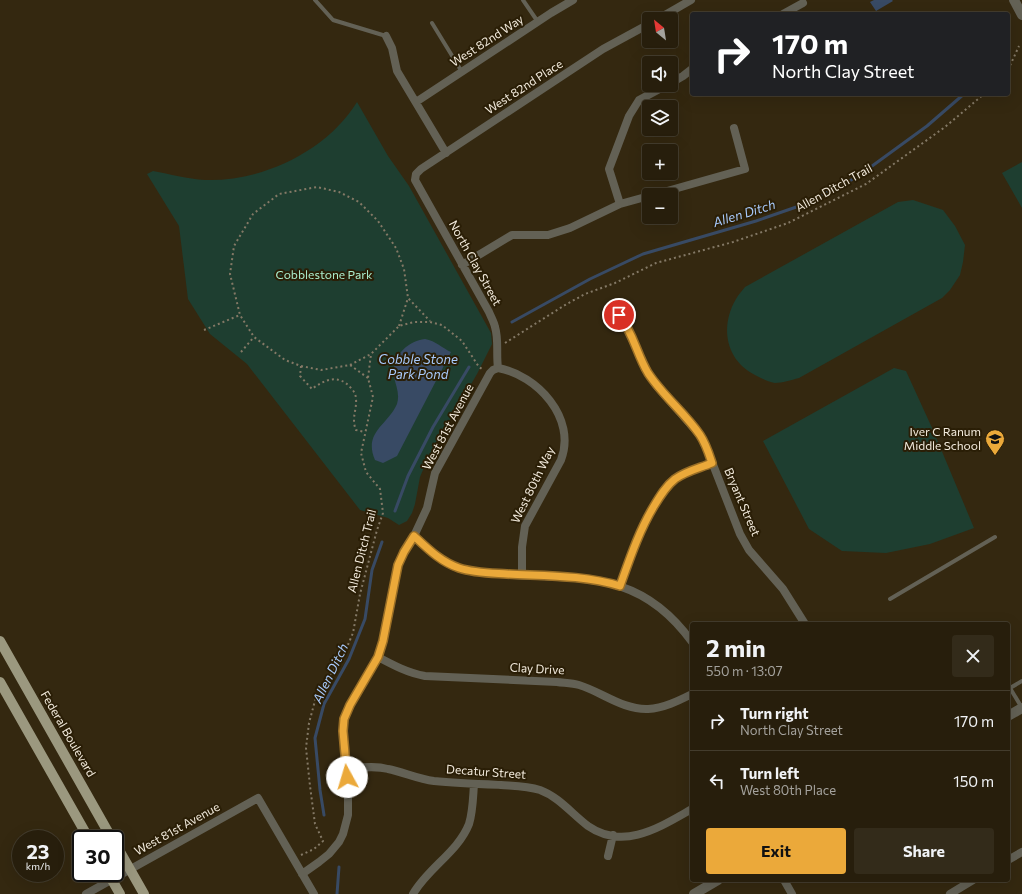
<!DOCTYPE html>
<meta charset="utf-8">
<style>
body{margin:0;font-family:Commissioner,sans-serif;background:#332b1a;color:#f1f3f6;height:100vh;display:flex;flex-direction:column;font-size:15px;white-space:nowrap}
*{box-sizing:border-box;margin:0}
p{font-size:13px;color:#a4a29d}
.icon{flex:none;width:22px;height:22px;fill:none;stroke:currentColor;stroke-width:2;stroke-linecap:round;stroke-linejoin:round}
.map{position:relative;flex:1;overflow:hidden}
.sheet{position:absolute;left:690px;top:622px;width:320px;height:260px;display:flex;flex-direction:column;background:#271e0c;border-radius:4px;box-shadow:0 4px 16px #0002,0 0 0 1px #433c2d}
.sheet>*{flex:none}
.hud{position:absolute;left:690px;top:12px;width:320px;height:84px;border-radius:4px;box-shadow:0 4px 16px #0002,0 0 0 1px #433c2d;background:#202124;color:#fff;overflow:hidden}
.needle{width:26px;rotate:330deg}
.tools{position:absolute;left:642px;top:12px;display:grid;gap:8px}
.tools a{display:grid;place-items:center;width:36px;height:36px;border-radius:4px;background:#271e0c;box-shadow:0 4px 16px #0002,0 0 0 1px #433c2d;font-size:20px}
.speed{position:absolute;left:12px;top:830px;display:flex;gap:8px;font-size:20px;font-weight:700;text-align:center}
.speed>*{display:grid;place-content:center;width:52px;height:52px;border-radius:50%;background:#271e0c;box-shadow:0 4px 16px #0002,0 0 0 1px #433c2d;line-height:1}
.speed small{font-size:10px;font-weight:400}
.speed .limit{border:2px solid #111;border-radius:6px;background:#fff;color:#111}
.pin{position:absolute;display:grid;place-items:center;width:34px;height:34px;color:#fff;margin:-17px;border:2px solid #fff;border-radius:50%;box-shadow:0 1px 4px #0007}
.me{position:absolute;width:44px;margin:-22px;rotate:354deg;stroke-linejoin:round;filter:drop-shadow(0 0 3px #0008)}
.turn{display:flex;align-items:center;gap:14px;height:84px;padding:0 16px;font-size:18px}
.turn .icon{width:52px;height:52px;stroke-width:2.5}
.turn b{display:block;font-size:28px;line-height:34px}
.round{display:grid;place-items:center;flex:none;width:42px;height:42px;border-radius:4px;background:#332b1a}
.headline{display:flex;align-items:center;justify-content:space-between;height:68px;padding:0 16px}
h1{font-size:24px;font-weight:700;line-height:30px}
.primary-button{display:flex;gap:8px;margin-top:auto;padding:8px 16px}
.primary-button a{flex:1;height:46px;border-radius:4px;background:#eba93a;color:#111;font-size:16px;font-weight:700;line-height:46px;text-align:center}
.primary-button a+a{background:#332b1a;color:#f1f3f6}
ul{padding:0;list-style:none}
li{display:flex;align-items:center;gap:12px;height:60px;padding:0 16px;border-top:1px solid #433c2d}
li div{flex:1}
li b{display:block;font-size:15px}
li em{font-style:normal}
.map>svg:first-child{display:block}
.park{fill:#1e3e30}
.water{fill:#384a64}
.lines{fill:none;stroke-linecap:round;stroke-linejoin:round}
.stream{stroke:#384a64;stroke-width:3}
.path{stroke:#847966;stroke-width:2;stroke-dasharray:2 3;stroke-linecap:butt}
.service{stroke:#636155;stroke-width:4}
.minor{stroke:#636155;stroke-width:8}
.tertiary{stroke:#636155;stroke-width:10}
.primary{stroke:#9b987f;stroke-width:10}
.route-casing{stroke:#996e26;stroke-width:10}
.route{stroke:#eba93a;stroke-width:7}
.labels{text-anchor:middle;stroke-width:4;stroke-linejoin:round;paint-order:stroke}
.street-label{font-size:12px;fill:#f2eadc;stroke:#2a1e06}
.park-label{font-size:12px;fill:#abefcf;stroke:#2a1e06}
.poi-label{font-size:12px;fill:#f2eadc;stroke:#2a1e06;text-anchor:end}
.water-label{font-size:13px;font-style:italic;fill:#a8cafc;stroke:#2a1e06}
</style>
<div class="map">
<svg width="1022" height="894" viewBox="0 0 1022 894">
<rect width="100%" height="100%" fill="#342810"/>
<path class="park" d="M357 102 388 156 409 186 491 333 492 344 477 374 428 458 420 477 415 504 412 513 407 521 399 525 388 518 360 510 247 364 210 334 188 299 179 226 147 174 153 171C170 174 187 179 205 180 262 182 327 151 357 102Z
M1022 162V208L1002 173Z
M913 200 943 210 955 226 965 245 963 262 960 275 950 290 942 298 799 378C791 380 782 383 775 383 768 382 761 378 755 375 725 360 720 326 736 299 738 295 742 291 745 287L898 202Z
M894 368 906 371 933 430 974 528 930 544 886 553 842 551 809 529 763 441Z"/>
<path class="water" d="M874 0H892L893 1 876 11 870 2Z
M425 339C436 341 442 348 451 352L397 456 383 463 375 460C363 432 388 425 397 404 400 394 396 386 394 377 391 357 407 341 425 339Z"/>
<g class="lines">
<path class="stream" d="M512 322 590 279 643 254 756 221 805 204 857 177 927 126 964 94
M395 511 408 476 433 427 469 367
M324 815 320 790 315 738 324 704 349 659 365 619 372 570 382 542
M337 894 339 867"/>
<path class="path" d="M1008 70 1019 46
M399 326 408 298
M204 330 240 315
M505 343 565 305 585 294 615 283 656 263 733 242 788 223 866 184 945 127 984 94
M241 352 254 337
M350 365 371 354
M301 366 300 376 312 389C325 379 339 374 351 388 354 391 356 395 356 399 357 410 351 418 356 430L364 432
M368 378 350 365 321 370 301 366 285 360 254 337 240 315 230 274 234 246 253 214 279 194 317 187 339 192 359 202 378 221 396 248 404 269 408 298 430 321
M301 855 314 849 323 841 315 824 310 786 306 748 309 723 316 697 344 654 353 633 360 594 377 530 383 513 380 489 366 472 361 453 373 397 368 378 371 354 399 326 414 322H430L442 325 462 341 479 367 482 369"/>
<path class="service" d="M315 0 333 20 386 36
M523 0 538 22
M432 23 462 72
M890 599 995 537
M1010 688 1022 681
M1008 689 1010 688 1022 708"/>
<path class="minor" d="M783 14 803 3
M658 19 691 0
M386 36 392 48 397 71 446 153
M671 83 683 76 692 69
M416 102 551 13 573 0
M653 195 745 169 734 128
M620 204 609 169 629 116 639 100 667 85
M462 265 512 235H548L570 228 620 204 649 196
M611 308 623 320 648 373 656 385 699 434 705 444 740 534 749 550 783 589 805 624
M498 368C496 354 499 340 495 327 494 322 491 317 489 312L415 180 416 174 421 169 603 49 649 24
M498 368C537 375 577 418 561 460L525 526 522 547V575
M414 536C427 548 441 562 458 568 475 574 495 573 513 575 589 579 642 573 692 642
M620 586C630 556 640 530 656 503 661 495 667 485 675 479 686 471 700 468 712 463
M378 657C393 665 408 673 425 676L557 682C564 683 572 683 579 685 602 692 623 710 648 709 664 708 678 701 692 694
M345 769C359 768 374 765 388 769 403 772 418 779 434 781 456 783 479 784 501 785 514 786 527 786 540 790 559 797 572 814 588 826 624 851 660 827 692 809
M608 856 613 835
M1008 860 1022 852
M302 874 319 862 329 854 339 842 343 834 348 815V791L343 731 344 719 350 705 378 657 383 641 398 565 404 552 414 536 427 508 435 473 490 373 493 370 498 368
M784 880 792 894
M86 894 258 798 314 894
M413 894C428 868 458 852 469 824 473 811 473 797 474 784
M950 894 973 880"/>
<path class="tertiary" d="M1014 0 1022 15
M1008 716 1022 708
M694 894 718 880"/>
<path class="primary" d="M0 641 112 839
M0 682 89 839
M115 843 144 894
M108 873 120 894"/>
</g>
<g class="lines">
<defs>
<path id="route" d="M347 777 343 731 344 719 350 705 378 657 383 641 398 565 404 552 414 536C428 549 441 562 459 568 474 573 491 573 507 574 545 576 584 575 620 586 630 558 639 531 654 506 660 496 666 486 675 479 686 471 700 468 712 463 709 454 706 444 700 435 685 413 663 396 648 373 637 355 633 332 619 315"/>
</defs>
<use href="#route" class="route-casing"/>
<use href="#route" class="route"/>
</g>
<defs>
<symbol id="school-pin" viewBox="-11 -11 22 30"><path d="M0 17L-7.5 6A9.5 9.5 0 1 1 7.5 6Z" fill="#eba93a" stroke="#2a1e06"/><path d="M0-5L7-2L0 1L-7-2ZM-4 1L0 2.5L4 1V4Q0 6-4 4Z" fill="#111"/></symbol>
</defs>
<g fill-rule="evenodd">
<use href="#school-pin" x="984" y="428" width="22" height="30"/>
</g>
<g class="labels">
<g class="street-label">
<text transform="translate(487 41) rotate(-33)" y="4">West 82nd Way</text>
<text transform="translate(524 87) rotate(-33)" y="4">West 82nd Place</text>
<text transform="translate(834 188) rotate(-29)" y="4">Allen Ditch Trail</text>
<text transform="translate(475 263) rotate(61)" y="4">North Clay Street</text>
<text transform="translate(448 427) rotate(-62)" y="4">West 81st Avenue</text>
<text transform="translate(533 485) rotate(-64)" y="4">West 80th Way</text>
<text transform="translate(742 502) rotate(67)" y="4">Bryant Street</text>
<text transform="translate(362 551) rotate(-76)" y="4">Allen Ditch Trail</text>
<text transform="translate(537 669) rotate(3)" y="4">Clay Drive</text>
<text transform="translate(68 734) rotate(60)" y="4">Federal Boulevard</text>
<text transform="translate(486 772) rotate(4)" y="4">Decatur Street</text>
<text transform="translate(177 829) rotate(-29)" y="4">West 81st Avenue</text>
</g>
<g class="park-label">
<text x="324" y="279">Cobblestone Park</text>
</g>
<g class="poi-label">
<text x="981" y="436">Iver C Ranum<tspan x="981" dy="14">Middle School</tspan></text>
</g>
<g class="water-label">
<text transform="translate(744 213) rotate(-17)" y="5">Allen Ditch</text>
<text x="418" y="364">Cobble Stone<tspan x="418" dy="15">Park Pond</tspan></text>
<text transform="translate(330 673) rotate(-64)" y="5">Allen Ditch</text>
</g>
</g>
</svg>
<div class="tools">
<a><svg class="needle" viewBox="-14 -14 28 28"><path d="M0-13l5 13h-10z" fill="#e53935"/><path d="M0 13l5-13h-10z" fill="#a4a29d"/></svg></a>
<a><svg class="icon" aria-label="sound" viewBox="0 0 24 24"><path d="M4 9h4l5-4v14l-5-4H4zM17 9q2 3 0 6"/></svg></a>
<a><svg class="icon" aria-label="layers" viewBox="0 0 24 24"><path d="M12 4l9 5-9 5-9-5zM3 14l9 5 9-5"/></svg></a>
<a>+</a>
<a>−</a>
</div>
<div class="speed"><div>23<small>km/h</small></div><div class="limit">30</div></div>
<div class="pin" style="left:619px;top:315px;background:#d93025"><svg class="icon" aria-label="arrive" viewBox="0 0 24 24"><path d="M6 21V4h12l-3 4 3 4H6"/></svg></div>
<svg class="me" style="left:347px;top:777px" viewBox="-20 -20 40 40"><circle r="19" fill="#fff"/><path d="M0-13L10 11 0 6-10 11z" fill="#eba93a"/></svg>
<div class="hud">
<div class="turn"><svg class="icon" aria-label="right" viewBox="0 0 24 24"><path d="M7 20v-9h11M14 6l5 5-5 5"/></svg><div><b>170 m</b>North Clay Street</div></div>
</div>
<section class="sheet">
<div class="headline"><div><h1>2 min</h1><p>550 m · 13:07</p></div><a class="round"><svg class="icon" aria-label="close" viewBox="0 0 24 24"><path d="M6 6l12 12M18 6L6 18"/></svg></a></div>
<ul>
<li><svg class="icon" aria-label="right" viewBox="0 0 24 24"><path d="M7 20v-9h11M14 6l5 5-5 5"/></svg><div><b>Turn right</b><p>North Clay Street</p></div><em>170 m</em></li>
<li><svg class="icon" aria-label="left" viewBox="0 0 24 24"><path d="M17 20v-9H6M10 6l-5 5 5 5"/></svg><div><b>Turn left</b><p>West 80th Place</p></div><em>150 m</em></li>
</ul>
<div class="primary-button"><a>Exit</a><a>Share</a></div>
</section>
</div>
